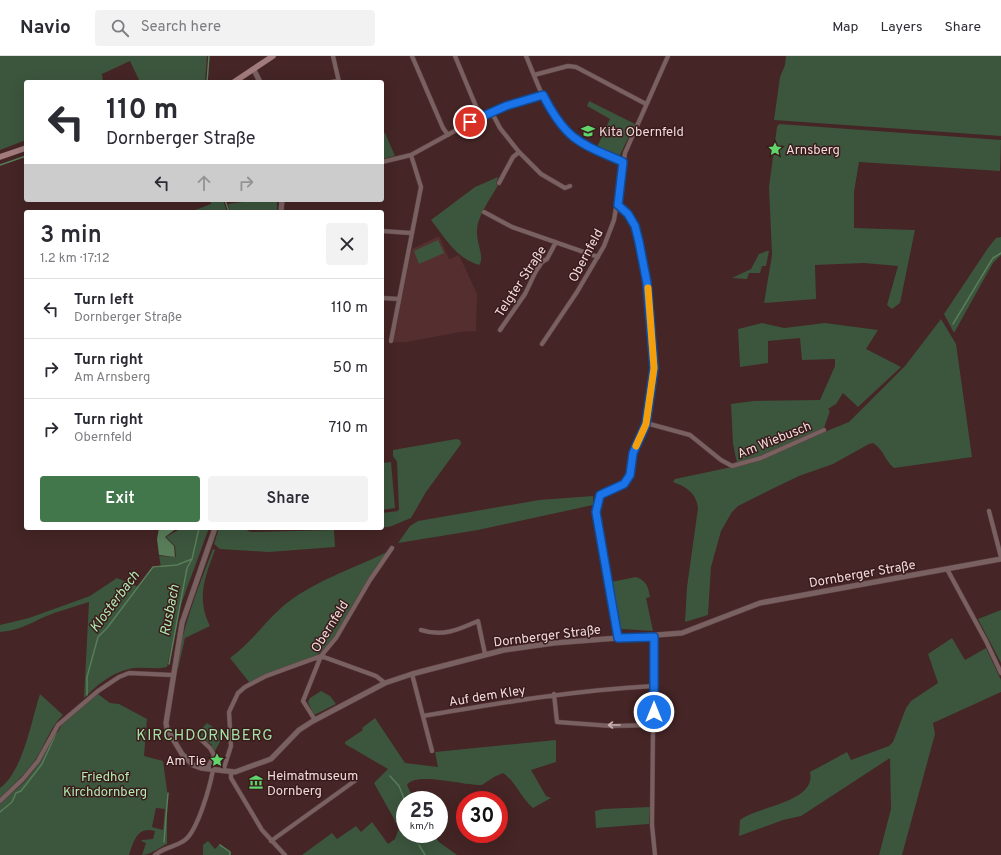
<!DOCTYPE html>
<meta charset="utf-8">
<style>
body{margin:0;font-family:Overpass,sans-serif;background:#f2f2f3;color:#2b2b33;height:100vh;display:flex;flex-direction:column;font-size:15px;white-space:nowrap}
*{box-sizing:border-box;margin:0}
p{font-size:13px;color:#7c7c81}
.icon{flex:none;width:22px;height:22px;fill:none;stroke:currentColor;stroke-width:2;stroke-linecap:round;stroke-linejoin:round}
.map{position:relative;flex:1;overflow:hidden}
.details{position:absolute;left:24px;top:154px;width:360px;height:320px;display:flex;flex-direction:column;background:#fff;border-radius:4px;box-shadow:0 4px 16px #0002}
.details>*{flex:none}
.hud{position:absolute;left:24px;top:24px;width:360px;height:122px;border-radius:4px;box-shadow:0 4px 16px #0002;background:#fff;color:#2b2b33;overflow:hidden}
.speed{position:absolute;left:396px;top:735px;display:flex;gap:8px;font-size:20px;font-weight:700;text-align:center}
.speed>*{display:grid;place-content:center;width:52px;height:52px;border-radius:50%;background:#fff;box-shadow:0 4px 16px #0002;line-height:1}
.speed small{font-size:10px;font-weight:400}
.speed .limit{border:6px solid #d22;background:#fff;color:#111}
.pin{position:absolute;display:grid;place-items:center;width:34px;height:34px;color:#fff;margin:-17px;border:2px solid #fff;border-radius:50%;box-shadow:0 1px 4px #0007}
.me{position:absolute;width:44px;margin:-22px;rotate:0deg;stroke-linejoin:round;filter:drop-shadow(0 0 3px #0008)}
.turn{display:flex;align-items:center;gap:14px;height:84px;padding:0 16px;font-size:18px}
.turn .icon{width:52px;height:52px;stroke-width:2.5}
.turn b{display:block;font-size:28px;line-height:34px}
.lanes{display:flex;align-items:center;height:38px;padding:0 16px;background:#0003;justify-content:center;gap:20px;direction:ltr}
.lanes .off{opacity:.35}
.round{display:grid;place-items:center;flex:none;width:42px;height:42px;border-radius:4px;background:#f2f2f3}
.overview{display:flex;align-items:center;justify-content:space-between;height:68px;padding:0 16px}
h1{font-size:24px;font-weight:600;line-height:30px}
.button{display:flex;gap:8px;margin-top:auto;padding:8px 16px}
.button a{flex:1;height:46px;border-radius:4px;background:#42774c;color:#fff;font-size:16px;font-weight:600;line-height:46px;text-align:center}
.button a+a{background:#f2f2f3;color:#2b2b33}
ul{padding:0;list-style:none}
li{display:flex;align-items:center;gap:12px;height:60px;padding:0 16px;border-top:1px solid #e1e1e2}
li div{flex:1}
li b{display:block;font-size:15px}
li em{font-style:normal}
header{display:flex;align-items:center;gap:24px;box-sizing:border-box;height:56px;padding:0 20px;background:#fff;border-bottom:1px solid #e1e1e2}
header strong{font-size:19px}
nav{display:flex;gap:22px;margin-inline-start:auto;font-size:14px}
.search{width:280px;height:36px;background:#f2f2f3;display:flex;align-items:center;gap:10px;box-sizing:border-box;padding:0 14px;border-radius:4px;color:#7c7c81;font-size:15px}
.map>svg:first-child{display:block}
.built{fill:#552f30}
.green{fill:#3c553d;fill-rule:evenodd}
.water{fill:#577d59}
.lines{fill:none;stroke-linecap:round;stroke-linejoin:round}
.stream{stroke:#577d59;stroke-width:1.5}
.minor-casing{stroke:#614243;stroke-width:5}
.tertiary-casing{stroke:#614243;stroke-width:6}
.secondary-casing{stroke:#614243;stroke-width:6}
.minor{stroke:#796161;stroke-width:4}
.tertiary{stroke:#796161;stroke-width:5}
.secondary{stroke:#a27c7c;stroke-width:5.5}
.oneway{stroke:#c7b0b0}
.route-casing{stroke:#114b97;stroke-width:10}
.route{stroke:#1a73e8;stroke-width:7}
.slow{stroke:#f59e0b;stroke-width:7}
.labels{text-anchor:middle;stroke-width:3;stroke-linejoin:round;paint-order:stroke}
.poi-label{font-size:13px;fill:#f1dbdb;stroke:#3a1b1c;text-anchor:start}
.street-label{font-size:13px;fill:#f1dbdb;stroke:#3a1b1c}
.park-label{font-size:13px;fill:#b1edb3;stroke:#3a1b1c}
.water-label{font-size:14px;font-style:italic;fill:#ace9ae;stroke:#3a1b1c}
.quarter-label{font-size:15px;letter-spacing:1px;fill:#a4e0a6;stroke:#3a1b1c}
</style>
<header>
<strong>Navio</strong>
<div class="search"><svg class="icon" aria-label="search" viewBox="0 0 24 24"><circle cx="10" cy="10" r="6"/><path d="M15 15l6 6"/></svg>Search here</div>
<nav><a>Map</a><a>Layers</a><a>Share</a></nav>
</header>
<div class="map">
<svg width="1001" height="799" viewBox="0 0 1001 799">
<rect width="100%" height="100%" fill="#452526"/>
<path class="built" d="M439 180 449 203 459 199 477 238 476 275 460 276 406 286H393L412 193Z"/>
<path class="green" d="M0 0H207L205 26H140L130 5 102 18 103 26H26V84L0 94Z
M786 0H1001V80L774 64 780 21 785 9Z
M589 45 635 68 619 101 597 91 610 63 587 50Z
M779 68 1001 84 1000 115 859 106 854 136V172L915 174 900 247 892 253 887 249 898 210 864 207 815 209 816 243 764 247 772 199 769 131 777 71Z
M385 77 395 100 382 103V78Z
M498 121 496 128 498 129C490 144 476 161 477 178 477 187 485 203 479 209 457 203 445 182 431 164L475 131Z
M211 144H223L227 156H190L211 148Z
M258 144H277V156H230L228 148Z
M1001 181V199L993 207 954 277 944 258 988 192 996 182Z
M438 184 444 197 419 208 414 195Z
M767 195H769L766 210H762L760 217H749L747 223 732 222 751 213 759 198Z
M941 263 956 288 972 401 894 412C884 404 885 395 873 387L869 388 833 408 799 420 772 433 738 450 732 456 721 475 711 511 708 559 685 566 687 531 698 452C696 437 687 431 673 426L675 423 746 408 849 366 905 310Z
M762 267 784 272 825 267 878 274 866 293 901 311 858 351 843 337 836 348 828 353 830 355 824 372 761 400 737 407 733 388 731 348 753 345 820 344 835 310V303L802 304 800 282 768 285V307L740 311 738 273Z
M456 383 460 384 461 388 426 436 411 462 389 471H382V457L398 455 399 453 397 406 393 400V394Z
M391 406 395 452 382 454V407Z
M593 440V449L478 474 398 487 410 470 418 465 539 444Z
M182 472H209L180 551 167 611C154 614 141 610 129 613 111 617 96 630 84 642L89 546C74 551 58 555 44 561 30 568 16 575 0 576V569L29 562 90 540 117 522 139 531 153 512 161 511 159 500 176 501 175 490 166 481Z
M219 472H250L247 475 252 476 334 474 335 491 269 496 220 493 214 488Z
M213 493 215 494C205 521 196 542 210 570L185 582 178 613H176C183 569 197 535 213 493Z
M387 496 359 538 333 584 325 593 314 601 266 618 242 631 249 626 230 602C251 587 262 569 281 552 312 525 351 514 387 496Z
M636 521C647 525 648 531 650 541L646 542 653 575 622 573 619 571 611 526Z
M1001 554V607L978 563Z
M952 582 965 604 986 592 1001 624V636L933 667 935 678 902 799H879L891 753 890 702 801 760 783 764 739 780 740 764C758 750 817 746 810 716L847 696 851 704 889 690 893 686 906 652 911 645 938 627 928 598Z
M321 635 330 640 336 648 314 659 308 646 310 642Z
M40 638 63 659C51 670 47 684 39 698 29 715 14 728 0 742V732C23 715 31 666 40 638Z
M98 638 110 647 119 648 147 663 144 700 163 705 167 734V788C158 792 151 799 142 799L146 787 141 785 142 784 153 783 155 775C137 770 134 785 129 799H0V748L25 725 40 706 64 665ZM156 752 165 753 163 774 152 771Z
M375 662 405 707 438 711 435 696 556 684V706L531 714 546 740 551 742 533 752C520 741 516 726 503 717L494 721 482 729C466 730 415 715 407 729L414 744H405V778H433L439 786 457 799H302L332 777 337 783 356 770 361 776 372 766 388 788 395 783 399 772 374 727 388 713 345 688V686L363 674 362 672Z
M207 667 224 678 215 695 212 692V689L200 680 203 675 201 673Z
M650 751 649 768 596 772 595 755 603 753Z
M208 785 215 793 220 788 230 795 231 799H203V789Z"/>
<path class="water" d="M159 472H177L165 481 174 490 175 501 159 499 157 483Z"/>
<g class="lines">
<path class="stream" d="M207 26 209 0
M0 109 26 100
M225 144 229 156
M953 268 988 210 993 202 1001 197
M169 608 187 512 192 503
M87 639V621L98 581 107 572 153 511 177 509 192 503 199 472
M390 720 399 730 405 745
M0 756 12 746 16 737 21 735 42 708 56 677
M164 786 168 737
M220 789 230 796V799
M419 789 425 799"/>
<defs>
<path id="minor" d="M333 0 339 26
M412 0 443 72 448 79
M455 0 480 60
M526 0C539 30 550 70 581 87 594 95 609 100 623 106
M534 19 568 10 576 11 646 48
M331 26 338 25
M491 55 500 72 519 96 513 101 499 127
M519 96 541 118 565 132 570 130
M382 106 411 99 491 55 543 39
M618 149 629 158 635 170 639 186 647 227 654 312 646 367 633 397 627 426 600 439 596 456 598 467 618 582
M484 156 512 171 598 201
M382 175 411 177
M382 242 399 243
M500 274 525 238 536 215 542 206 547 203 556 186
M391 285 421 131 411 99
M542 288 577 236 604 190 614 164 625 97 668 0
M646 367 690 379 721 404 732 410 761 402 824 374
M989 455 1001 501
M947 513 986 585 1001 617
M421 574C442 581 458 574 478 565L485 598
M654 581 652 769 655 799
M412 618 432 695
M554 638 557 666 612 670 653 669
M423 660C500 647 576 634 654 630
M315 664 303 645 321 600 336 582 370 524 392 492
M195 678 210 692 214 699 207 713
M223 715 231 690 229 656 238 637 245 631 266 620 321 600 376 620 385 627
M231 716V722L262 774 285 799
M0 745 23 723 38 705 58 669 98 635 119 621 129 617 172 619
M271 785 356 724
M155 799C164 791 176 791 185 784 198 774 210 730 213 714"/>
<path id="tertiary" d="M254 14 260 26
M281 156 282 144
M215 472 182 567 166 667 167 673 182 698 193 709 201 712 235 716 271 703 299 674 313 665 385 627 412 618 504 594 554 587 682 577 760 547 1001 503"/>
<path id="secondary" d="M234 26 273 0
M0 101 26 92"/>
</defs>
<use href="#minor" class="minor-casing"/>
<use href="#tertiary" class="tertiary-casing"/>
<use href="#secondary" class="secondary-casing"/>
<use href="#minor" class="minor"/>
<use href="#tertiary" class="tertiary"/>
<use href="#secondary" class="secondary"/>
</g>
<defs><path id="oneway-shaft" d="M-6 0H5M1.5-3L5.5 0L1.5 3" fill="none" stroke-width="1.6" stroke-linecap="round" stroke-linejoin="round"/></defs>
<use class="oneway" href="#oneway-shaft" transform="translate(614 669) rotate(-180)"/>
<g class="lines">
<defs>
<path id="route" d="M470 66 506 50 543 39C566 84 579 87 623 106L618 149 628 158 635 170 639 186 647 227 654 312 646 368 633 397 630 419 624 428 600 439 596 456 618 582 654 581V656"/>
</defs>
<use href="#route" class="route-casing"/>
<use href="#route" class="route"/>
<path class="slow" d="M636 390 646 368 654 312 648 232"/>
</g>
<defs>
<symbol id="school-bare" viewBox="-9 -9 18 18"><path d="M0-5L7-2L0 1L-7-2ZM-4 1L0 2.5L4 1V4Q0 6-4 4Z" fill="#5fd56b" stroke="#3a1b1c" stroke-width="2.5" paint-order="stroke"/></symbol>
<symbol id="sight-bare" viewBox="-9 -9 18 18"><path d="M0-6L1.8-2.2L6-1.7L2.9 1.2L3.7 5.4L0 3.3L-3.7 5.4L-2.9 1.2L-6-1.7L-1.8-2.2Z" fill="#5fd56b" stroke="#3a1b1c" stroke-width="2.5" paint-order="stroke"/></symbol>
<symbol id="museum-bare" viewBox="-9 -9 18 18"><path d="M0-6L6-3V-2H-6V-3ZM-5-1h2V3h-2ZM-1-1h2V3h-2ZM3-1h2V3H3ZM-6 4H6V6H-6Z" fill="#5fd56b" stroke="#3a1b1c" stroke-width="2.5" paint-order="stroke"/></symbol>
</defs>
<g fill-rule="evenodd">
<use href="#school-bare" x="578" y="65" width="20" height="20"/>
<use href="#sight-bare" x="765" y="83" width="20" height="20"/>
<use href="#sight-bare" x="207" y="694" width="20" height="20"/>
<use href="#museum-bare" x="246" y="716" width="20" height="20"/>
</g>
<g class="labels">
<g class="poi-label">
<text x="599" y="80">Kita Obernfeld</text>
<text x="786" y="98">Arnsberg</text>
<text x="206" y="709" text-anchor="end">Am Tie</text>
<text x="267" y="724">Heimatmuseum<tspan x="267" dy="15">Dornberg</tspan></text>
</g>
<g class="street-label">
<text transform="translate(585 199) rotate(-62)" y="5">Obernfeld</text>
<text transform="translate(520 225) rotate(-57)" y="5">Telgter Straße</text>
<text transform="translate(774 383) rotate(-22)" y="5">Am Wiebusch</text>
<text transform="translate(862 517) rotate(-10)" y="5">Dornberger Straße</text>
<text transform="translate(329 570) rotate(-58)" y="5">Obernfeld</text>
<text transform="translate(547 579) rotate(-7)" y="5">Dornberger Straße</text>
<text transform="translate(487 639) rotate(-9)" y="5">Auf dem Kley</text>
</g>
<g class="park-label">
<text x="105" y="725">Friedhof<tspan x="105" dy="15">Kirchdornberg</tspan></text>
</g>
<g class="water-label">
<text transform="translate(114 545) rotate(-53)" y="5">Klosterbach</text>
<text transform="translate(169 554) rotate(-79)" y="5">Rusbach</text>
</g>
<g class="quarter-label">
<text x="205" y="684">KIRCHDORNBERG</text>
</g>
</g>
</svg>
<div class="speed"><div>25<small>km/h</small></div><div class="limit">30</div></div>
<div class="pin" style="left:470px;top:66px;background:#d93025"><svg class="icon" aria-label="arrive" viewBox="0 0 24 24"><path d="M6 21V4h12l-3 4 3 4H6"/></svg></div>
<svg class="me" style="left:654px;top:656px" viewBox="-20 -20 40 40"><circle r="17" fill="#1a73e8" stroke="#fff" stroke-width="3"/><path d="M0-11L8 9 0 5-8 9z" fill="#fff"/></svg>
<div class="hud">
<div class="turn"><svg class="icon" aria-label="left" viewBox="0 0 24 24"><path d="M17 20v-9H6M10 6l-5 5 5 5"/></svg><div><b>110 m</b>Dornberger Straße</div></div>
<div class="lanes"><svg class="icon" aria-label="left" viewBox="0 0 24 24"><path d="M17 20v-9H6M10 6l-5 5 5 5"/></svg><svg class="icon off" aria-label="ahead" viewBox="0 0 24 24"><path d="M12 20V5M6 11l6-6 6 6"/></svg><svg class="icon off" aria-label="right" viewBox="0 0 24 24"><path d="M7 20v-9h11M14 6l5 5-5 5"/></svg></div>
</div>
<section class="details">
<div class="overview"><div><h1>3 min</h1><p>1.2 km · 17:12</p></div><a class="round"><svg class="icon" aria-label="close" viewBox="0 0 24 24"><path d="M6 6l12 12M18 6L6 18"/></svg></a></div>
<ul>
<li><svg class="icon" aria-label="left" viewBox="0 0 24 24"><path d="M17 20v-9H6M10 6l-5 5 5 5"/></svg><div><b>Turn left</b><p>Dornberger Straße</p></div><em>110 m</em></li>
<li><svg class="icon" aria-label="right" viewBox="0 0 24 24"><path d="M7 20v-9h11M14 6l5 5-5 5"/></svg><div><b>Turn right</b><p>Am Arnsberg</p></div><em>50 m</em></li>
<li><svg class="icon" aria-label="right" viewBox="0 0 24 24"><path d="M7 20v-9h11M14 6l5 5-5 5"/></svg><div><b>Turn right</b><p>Obernfeld</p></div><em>710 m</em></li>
</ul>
<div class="button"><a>Exit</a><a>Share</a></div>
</section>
</div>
